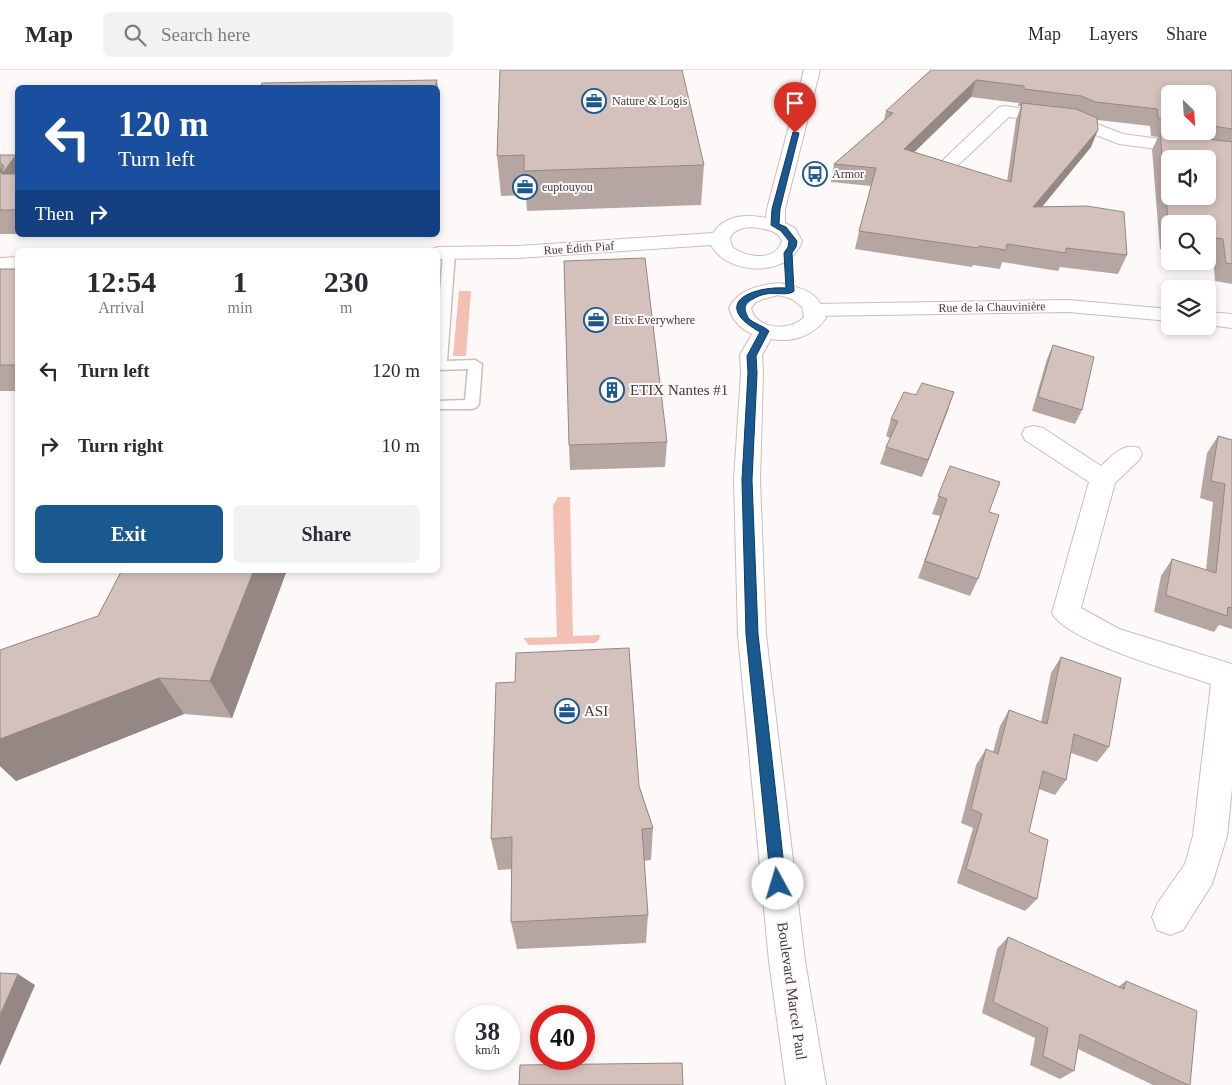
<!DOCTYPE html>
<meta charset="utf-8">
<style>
body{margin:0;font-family:Georgia,serif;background:#f2f2f3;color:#2b2b33;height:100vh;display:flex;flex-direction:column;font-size:19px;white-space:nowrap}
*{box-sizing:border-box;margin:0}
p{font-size:16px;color:#7c7c81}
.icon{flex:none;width:28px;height:28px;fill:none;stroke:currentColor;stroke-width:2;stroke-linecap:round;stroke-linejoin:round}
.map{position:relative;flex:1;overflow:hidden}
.panel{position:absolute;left:15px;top:178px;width:425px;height:325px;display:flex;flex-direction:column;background:#fff;border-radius:8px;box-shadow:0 2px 8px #0003}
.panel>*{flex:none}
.top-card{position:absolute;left:15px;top:15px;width:425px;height:152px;border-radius:8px;box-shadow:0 2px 8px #0003;background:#1a4fa0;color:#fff;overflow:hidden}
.needle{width:32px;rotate:155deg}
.buttons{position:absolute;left:1161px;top:15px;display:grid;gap:10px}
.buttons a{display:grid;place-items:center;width:55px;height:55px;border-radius:8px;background:#fff;box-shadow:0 2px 8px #0003;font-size:25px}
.speed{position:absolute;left:455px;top:935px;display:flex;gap:10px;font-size:25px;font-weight:700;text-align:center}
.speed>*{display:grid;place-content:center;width:65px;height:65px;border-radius:50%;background:#fff;box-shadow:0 2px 8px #0003;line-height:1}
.speed small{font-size:12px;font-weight:400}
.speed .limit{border:8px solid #d22;background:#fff;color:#111}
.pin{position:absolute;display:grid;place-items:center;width:42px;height:42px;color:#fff;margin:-51px -21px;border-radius:50% 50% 50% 0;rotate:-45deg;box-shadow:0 0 5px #0007}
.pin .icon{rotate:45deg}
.me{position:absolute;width:55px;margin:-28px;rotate:354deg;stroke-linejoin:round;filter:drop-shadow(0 0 4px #0008)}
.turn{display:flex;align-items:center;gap:18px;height:105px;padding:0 20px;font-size:22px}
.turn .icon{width:65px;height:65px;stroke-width:2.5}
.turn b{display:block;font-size:35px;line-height:42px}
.then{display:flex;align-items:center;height:48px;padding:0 20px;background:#0003;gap:10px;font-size:19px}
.eta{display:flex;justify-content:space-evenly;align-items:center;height:85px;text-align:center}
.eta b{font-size:30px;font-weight:800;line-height:35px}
.button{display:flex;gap:10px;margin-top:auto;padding:10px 20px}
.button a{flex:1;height:58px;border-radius:8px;background:#1a598f;color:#fff;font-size:20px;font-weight:800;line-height:58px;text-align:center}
.button a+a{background:#f2f2f3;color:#2b2b33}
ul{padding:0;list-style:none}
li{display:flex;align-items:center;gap:15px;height:75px;padding:0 20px}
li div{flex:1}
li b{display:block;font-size:19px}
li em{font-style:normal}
header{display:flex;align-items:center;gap:30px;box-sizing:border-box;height:70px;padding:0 25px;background:#fff;border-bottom:1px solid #e1e1e2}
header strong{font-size:24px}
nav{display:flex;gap:28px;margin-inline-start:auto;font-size:18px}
.search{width:350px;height:45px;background:#f2f2f3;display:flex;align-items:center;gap:12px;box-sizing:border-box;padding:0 18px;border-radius:8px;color:#7c7c81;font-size:19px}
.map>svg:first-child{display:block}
.green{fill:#f4c0b4}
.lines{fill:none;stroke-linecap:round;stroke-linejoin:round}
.service-casing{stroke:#cfbcb7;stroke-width:3}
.minor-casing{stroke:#cfbcb7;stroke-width:2}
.tertiary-casing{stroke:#cfbcb7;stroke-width:2}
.service{fill:#fff;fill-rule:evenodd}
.minor{fill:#fff;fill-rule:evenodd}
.tertiary{fill:#fff;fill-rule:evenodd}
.wall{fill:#b6a6a2;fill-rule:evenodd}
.shaded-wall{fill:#948784}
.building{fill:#d4c1bc;stroke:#948784;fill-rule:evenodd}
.route{fill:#1a598f;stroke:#113a5d}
.labels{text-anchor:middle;stroke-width:4;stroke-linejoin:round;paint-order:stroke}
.far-poi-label{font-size:12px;fill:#423b39;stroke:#fdf9f8;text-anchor:start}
.far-street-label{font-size:12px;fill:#423b39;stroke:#fdf9f8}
.poi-label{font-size:15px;fill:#423b39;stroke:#fdf9f8;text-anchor:start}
.street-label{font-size:15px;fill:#423b39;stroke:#fdf9f8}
</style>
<header>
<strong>Map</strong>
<div class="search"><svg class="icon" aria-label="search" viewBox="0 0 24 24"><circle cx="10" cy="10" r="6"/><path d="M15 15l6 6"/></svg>Search here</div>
<nav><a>Map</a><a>Layers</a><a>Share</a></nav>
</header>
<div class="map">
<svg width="1232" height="1015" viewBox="0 0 1232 1015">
<rect width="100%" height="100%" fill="#fdf9f8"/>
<path class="green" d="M459 221H471L466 286H453Z
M558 427H570L573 566 600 565 599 570 595 573 529 575 523 568 557 567 553 436Z"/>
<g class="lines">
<defs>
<path id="service" d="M449 179 455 183 447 291 475 290 482 294 479 334 477 337 472 339H438V331L465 330 468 299 438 300V248L443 183Z"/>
<path id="minor" d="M1005 36 1074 45 1123 64 1232 79V89L1119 74 1070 55 1009 47 956 97 950 98 944 97 941 93 944 89 999 37Z
M1068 230 1170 239V251L1068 242 814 246 806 245 803 240 806 235 814 234Z
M1208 242 1232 244V258L1208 255Z
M1034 356 1043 358 1101 396C1114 385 1121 373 1139 378L1142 384 1139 390 1115 413 1081 538 1119 559 1232 594V718L1227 766 1212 814 1183 860 1170 865 1157 860 1152 847 1157 834 1185 794 1193 766 1211 614C1177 602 1067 572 1052 543L1089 412 1025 370 1022 364 1025 358Z"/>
<path id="tertiary" d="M804 0H820L785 139V153L795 158 802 171C791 207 728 207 711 175L518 188 438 189V180H430L438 177 518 176 713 163C725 145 747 144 766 148L767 139ZM752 157C763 159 777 159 782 171 775 192 747 188 732 177L730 168C734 159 743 158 752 157Z
M18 187V199L0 200V188Z
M779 213C804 219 819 220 826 248 813 266 793 273 771 269L762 285 763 303 760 410 766 565 805 891 826 1015H786L769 891 738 565 734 410 741 303 740 285 752 264C741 259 732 250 729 238 738 219 760 215 779 213ZM778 225 792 229 802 237 804 247C791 262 756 260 751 238L756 232 763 229Z"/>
</defs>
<use href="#service" class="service-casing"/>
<use href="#minor" class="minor-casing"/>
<use href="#tertiary" class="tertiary-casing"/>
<use href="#service" class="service"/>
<use href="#minor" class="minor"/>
<use href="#tertiary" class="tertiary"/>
</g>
<path class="wall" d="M500 0 704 95 701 135 527 141 526 125 501 126 497 86Z
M931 0H1232V214L1215 211 1213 187 1208 186V154H1170V181L1160 179 1152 80 1158 67 1151 66 1150 56 1098 50 1091 77 1042 137 1127 185 1118 204 1060 197 1058 201 1002 192 1000 199 973 195 972 197 855 179 859 161 871 116 831 112 834 94 884 50 886 41ZM1170 24H1208V61H1170ZM971 27 1019 33 1018 36H1021L1016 50 1007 111 914 82Z
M0 85 18 89V164H0Z
M0 199H18V321H0Z
M1053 275 1082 340 1075 354 1032 341 1047 289Z
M948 340 922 407 880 394 886 377 890 368 886 366 891 349Z
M1218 366 1232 370V559L1219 555 1214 562 1154 542 1161 506 1172 489 1206 500 1213 432 1200 428 1207 383Z
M667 372 665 397 570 400 569 375Z
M950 396 989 442 978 509 970 526 918 508 940 446 932 444Z
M122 500H287L232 648 184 644 16 711 0 696V580L98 546Z
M1061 587 1109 677 1097 692 1071 683 1066 710 1055 725 1039 719 1029 762 1037 829 1025 841 957 813 973 758 961 753 976 695 986 679 993 682 1000 656 1009 640 1041 652 1051 603Z
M639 716 653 758 651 790 644 791 648 845 646 873 517 879 511 852 512 799 498 800 491 769Z
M1008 867 1118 917 1126 911 1190 1015H1153L1078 979 1074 1001 1060 1009 1030 995 1035 968 982 943 997 879Z"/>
<path class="shaded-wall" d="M437 10 440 37 438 57V18H435Z
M976 10 971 27 899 97 904 79Z
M1098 60 1091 77 1027 155 1033 137Z
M16 85 18 89V123L0 117V96L3 103Z
M954 322 948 340 922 407 928 390Z
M254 500H287L232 648 210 611Z
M159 608 184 644 16 711 0 696V669Z
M18 904 35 915 0 996V945Z"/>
<path class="building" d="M500 0H682L704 95 524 101V85L497 86Z
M931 0H1232V59L1208 55V24H1170V50L1158 48 1157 39 1096 32 1081 26 1024 19V16L976 10 904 79 1011 112 1022 33 1076 39 1097 48 1098 60 1033 137 1087 136 1124 142 1127 185 1066 178V183L1007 174 1006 180 979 176 978 178 859 161 876 98 834 94 893 43 886 41Z
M437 10 435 18H260L262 13Z
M1160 63 1232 72V194L1226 193 1223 169 1208 167V154H1170V161H1169ZM1170 89H1208V126H1170Z
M0 85H16L2 104H18V140H0V103H2L4 96 0 93Z
M645 188 667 372 569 375 564 191Z
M0 199H18V295H0Z
M1053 275 1094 287 1082 340 1038 327Z
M922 313 954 322 928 390 886 377 898 351 891 349 904 322 916 325Z
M1218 366 1232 370V538L1228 537 1227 546 1166 525 1172 489 1216 503 1225 414 1211 411Z
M950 396 1000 412 989 442 999 445 978 509 925 491 947 429 938 426Z
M122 500H254L210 611 159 608 0 669V580L98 546Z
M629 578 639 716 653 758 642 759 648 845 511 852 512 767 491 769 496 613 515 612 516 583Z
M1061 587 1121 608 1109 677 1074 664 1066 710 1043 701 1029 762 1048 770 1037 829 966 799 982 744 971 739 986 679 998 684 1009 640 1047 654Z
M1008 867 1124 919 1126 911 1197 941 1190 1015H1188L1080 964 1074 1001 1043 986 1048 958 993 932Z
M0 903 18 904 0 945Z
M682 993 683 1015H519L520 995Z"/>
<path class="route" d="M793 62 799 63 780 139 779 154 786 157 797 171 796 177 792 183 794 221C786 228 770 218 753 229 749 231 746 233 745 238 745 241 747 246 749 249 755 254 764 256 769 261L756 286 757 303 752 410 758 564 786 814 784 819 778 821 773 819 771 814 746 564 742 410 748 303 747 286 760 262C711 235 749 216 786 218L784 183 788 177 789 171 781 161 771 155 772 139Z"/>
<defs>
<symbol id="office-ring" viewBox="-11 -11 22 22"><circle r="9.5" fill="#fdf9f8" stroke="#1a598f" stroke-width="1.5"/><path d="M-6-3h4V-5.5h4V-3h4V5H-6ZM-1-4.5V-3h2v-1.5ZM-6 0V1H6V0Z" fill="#1a598f"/></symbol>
<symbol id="bus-ring" viewBox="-11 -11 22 22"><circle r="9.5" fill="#fdf9f8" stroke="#1a598f" stroke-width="1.5"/><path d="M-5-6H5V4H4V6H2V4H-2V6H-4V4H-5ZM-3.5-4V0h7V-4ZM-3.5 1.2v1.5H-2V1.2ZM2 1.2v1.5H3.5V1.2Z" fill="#1a598f"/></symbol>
<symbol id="building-ring" viewBox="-11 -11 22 22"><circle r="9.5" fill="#fdf9f8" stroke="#1a598f" stroke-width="1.5"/><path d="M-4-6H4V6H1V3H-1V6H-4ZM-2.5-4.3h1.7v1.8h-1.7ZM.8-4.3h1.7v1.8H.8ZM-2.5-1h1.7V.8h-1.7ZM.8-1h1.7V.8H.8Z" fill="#1a598f"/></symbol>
</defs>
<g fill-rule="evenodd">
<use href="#office-ring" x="580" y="17" width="28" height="28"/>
<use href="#bus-ring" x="801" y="90" width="28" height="28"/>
<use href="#office-ring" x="511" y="103" width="28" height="28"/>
<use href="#office-ring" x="582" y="236" width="28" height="28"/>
<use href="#building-ring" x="598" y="306" width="28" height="28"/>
<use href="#office-ring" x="553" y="627" width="28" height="28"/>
</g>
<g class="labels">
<g class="far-poi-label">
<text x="612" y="35">Nature &amp; Logis</text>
<text x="832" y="108">Armor</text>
<text x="542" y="121">euptouyou</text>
<text x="614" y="254">Etix Everywhere</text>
</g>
<g class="far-street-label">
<text transform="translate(579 178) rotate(-4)" y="4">Rue Édith Piaf</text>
<text transform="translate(992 237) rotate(-1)" y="4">Rue de la Chauvinière</text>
</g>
<g class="poi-label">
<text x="630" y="325">ETIX Nantes #1</text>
<text x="584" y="646">ASI</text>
</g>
<g class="street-label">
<text transform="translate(792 921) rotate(82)" y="5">Boulevard Marcel Paul</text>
</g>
</g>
</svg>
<div class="buttons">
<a><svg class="needle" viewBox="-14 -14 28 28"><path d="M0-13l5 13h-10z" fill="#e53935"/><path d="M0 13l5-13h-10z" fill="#7c7c81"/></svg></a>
<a><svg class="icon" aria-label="sound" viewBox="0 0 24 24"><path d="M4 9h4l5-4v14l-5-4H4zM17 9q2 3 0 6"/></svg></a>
<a><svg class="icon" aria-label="search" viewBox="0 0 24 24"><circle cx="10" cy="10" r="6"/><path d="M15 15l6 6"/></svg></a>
<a><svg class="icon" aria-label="layers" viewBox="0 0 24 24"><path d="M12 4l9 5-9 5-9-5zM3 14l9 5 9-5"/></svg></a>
</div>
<div class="speed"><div>38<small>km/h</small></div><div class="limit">40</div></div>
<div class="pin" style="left:795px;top:63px;background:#d93025"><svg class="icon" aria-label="arrive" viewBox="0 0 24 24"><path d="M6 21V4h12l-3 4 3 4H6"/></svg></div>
<svg class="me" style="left:778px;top:814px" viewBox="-20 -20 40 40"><circle r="19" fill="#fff"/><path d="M0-13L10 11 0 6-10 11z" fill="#1a598f"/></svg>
<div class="top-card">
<div class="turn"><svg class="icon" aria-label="left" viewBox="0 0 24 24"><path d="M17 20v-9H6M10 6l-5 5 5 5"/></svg><div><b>120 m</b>Turn left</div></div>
<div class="then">Then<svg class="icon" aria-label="right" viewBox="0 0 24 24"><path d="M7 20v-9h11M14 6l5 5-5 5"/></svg></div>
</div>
<section class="panel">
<div class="eta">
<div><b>12:54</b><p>Arrival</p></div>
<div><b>1</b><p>min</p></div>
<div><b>230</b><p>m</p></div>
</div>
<ul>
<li><svg class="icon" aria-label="left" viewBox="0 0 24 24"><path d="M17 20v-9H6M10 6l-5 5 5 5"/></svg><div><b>Turn left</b></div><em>120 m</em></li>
<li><svg class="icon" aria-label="right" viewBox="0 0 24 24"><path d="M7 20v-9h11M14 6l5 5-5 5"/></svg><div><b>Turn right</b></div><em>10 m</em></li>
</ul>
<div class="button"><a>Exit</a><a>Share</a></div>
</section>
</div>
